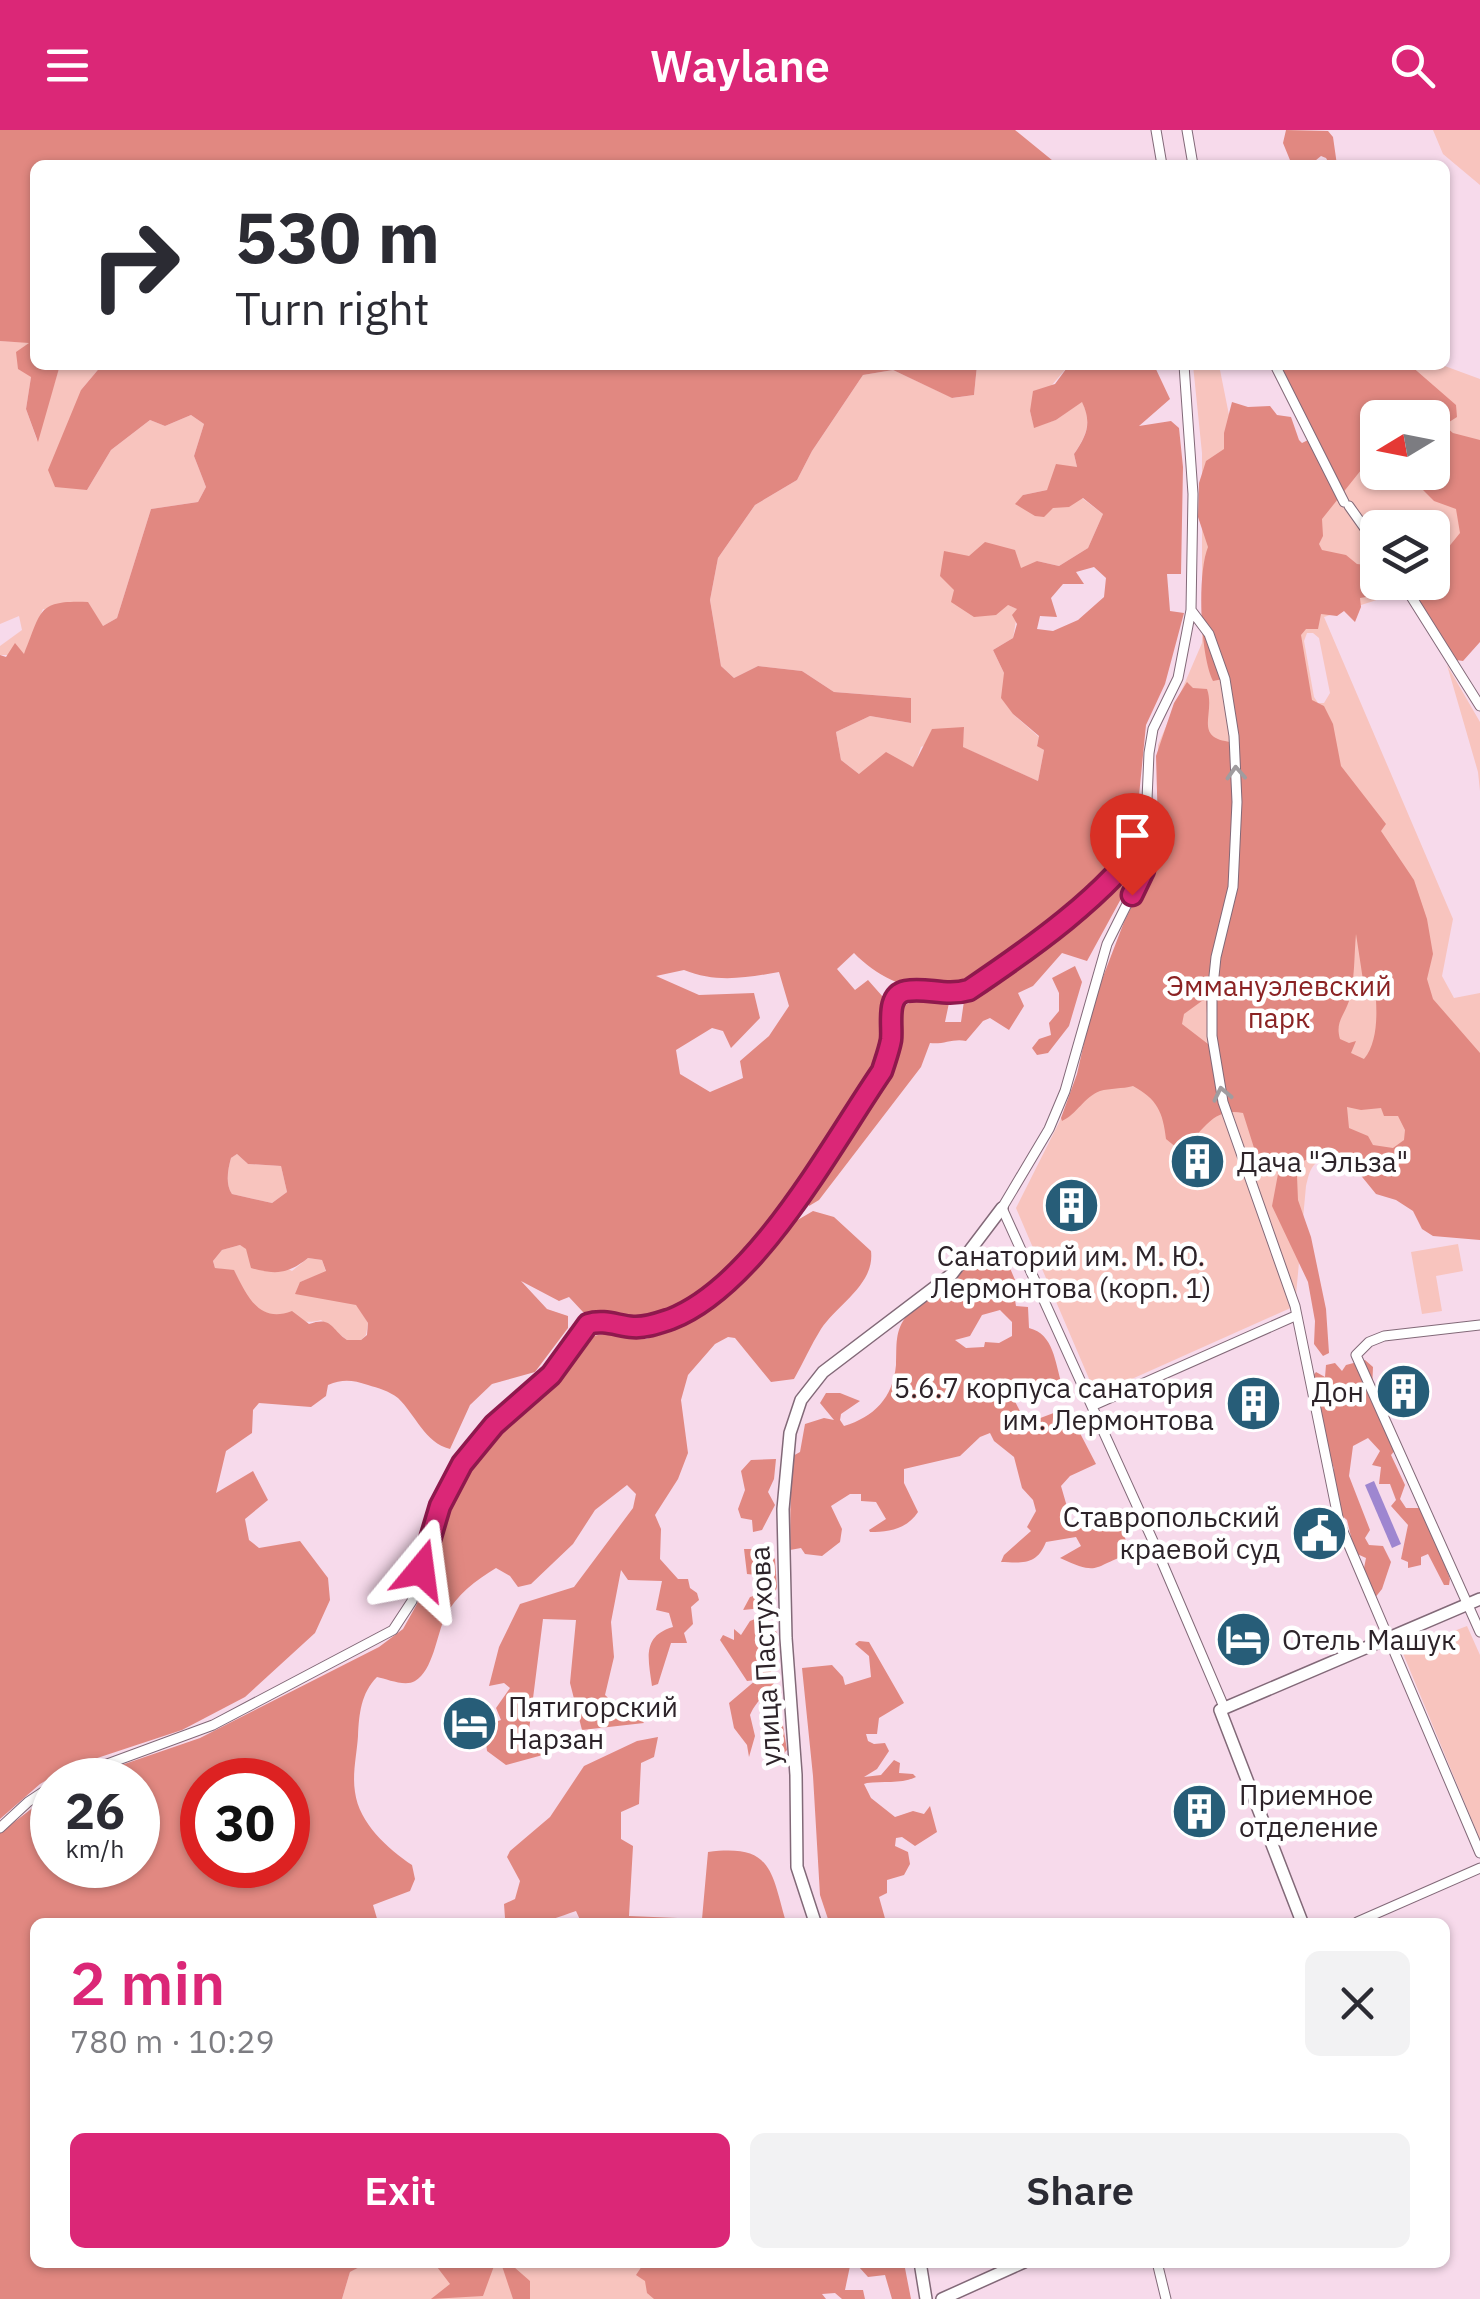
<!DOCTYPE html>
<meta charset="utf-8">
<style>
body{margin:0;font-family:"IBM Plex Sans",sans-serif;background:#f2f2f3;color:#2b2b33;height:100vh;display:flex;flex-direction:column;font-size:38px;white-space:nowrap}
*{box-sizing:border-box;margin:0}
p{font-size:32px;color:#7c7c81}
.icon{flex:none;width:55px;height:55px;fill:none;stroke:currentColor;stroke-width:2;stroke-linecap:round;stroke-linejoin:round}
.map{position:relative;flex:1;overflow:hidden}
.side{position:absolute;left:30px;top:1788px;width:1420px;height:350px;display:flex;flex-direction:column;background:#fff;border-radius:15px;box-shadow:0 2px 8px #0004}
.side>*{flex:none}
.top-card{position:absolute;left:30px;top:30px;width:1420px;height:210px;border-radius:15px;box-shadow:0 2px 8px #0004;background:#fff;color:#2b2b33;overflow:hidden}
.needle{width:65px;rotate:260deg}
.fabs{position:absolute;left:1360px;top:270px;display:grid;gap:20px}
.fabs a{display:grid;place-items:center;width:90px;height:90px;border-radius:15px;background:#fff;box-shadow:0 2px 8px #0004;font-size:50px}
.speed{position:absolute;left:30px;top:1628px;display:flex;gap:20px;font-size:50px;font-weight:700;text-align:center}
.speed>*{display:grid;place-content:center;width:130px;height:130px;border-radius:50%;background:#fff;box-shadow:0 2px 8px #0004;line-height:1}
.speed small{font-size:25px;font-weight:400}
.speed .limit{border:15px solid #d22;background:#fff;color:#111}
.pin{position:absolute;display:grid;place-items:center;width:85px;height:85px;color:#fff;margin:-102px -42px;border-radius:50% 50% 50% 0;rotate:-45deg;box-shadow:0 0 10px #0007}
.pin .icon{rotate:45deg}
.me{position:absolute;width:110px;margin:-55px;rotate:16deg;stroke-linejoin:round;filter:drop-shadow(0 0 8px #0008)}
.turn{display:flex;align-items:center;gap:35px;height:210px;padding:0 40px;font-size:45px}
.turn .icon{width:130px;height:130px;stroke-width:2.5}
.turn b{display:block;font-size:70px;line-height:85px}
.round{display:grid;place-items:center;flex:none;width:105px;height:105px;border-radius:15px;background:#f2f2f3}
.summary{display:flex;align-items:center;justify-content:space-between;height:170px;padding:0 40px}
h1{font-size:60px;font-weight:600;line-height:75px;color:#db2777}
.primary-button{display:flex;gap:20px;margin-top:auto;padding:20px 40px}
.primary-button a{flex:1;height:115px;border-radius:15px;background:#db2777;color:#fff;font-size:40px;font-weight:600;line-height:115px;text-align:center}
.primary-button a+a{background:#f2f2f3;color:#2b2b33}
header{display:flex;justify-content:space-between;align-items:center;height:130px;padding:0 40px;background:#db2777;color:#fff;font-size:45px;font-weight:600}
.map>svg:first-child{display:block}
.green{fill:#f8c4be;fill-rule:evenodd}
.forest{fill:#e18881;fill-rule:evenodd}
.water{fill:#9e86d0}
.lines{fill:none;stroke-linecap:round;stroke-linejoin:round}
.minor-casing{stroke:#826978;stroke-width:11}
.tertiary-casing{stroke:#826978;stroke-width:14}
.minor{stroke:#fff;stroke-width:9}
.tertiary{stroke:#fff;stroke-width:11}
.oneway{stroke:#a09c9f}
.route-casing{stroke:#8e194d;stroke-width:25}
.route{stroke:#db2777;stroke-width:18}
.labels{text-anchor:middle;stroke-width:9;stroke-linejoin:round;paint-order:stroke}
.park-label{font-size:28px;fill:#8b2324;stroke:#fff}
.poi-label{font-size:28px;fill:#2d2329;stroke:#fff;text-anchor:start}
.street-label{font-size:28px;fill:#2d2329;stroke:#fff}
</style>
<header><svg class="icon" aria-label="menu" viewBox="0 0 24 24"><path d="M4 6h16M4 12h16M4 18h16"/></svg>Waylane<svg class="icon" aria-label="search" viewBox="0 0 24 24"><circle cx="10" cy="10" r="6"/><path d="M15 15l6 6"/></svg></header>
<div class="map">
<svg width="1480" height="2169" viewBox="0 0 1480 2169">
<rect width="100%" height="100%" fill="#f7daeb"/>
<path class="green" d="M1433 0H1480V55L1443 24Z
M0 211 31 212V247L26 279 37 310 60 235H102L81 260 87 360 111 320 150 290 165 296 191 285 204 294 194 326 206 357 198 372 151 379 117 488 103 496 43 479 24 525H0V516L22 500 19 486 0 494Z
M977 235H1069L1030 281 1034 297 1056 290 1082 271C1092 293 1087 304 1074 324L1077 337 1047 360 1023 365C1046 375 1060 382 1082 368L1103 384 1088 418 1059 436 1037 431 1008 475 1018 479 1013 508 993 520 1004 543 1013 584 1039 607 1037 615 1044 620 1038 651 962 617 964 598 921 617 914 637 859 644 841 630 836 602 870 586 911 593V568L834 562 802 541 758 536 734 548 721 536 710 470 718 428 755 375 797 350 812 321 863 245 893 240 953 268 974 265Z
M1193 235H1219L1242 350 1333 321 1290 235H1442L1480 249V495L1432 452V398H1378V452L1397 453 1389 466 1324 487 1453 789 1442 846 1454 868 1480 863V1107C1451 1086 1348 1001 1314 1035 1309 1041 1308 1048 1306 1056L1295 1176 1096 1265 1016 1078 1102 907 1160 736 1158 615 1202 513V323ZM1378 288H1432V342H1378ZM1307 503H1313L1319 508 1330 563 1324 573H1318L1314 567 1304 511Z
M1447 535 1480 592V661L1478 642Z
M237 1024 248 1034 281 1036 287 1062 272 1073 232 1064C225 1054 228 1039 231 1028Z
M1458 1114 1463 1141 1436 1146 1442 1181 1422 1184 1411 1122Z
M240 1115 292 1141 308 1128 322 1130 326 1142 300 1152 357 1175 368 1193 366 1205 361 1210H347L321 1190C305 1196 261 1186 249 1172 243 1163 239 1150 234 1141L215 1138 213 1131 222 1120Z
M1467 1496 1480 1525V1710L1402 1521Z
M367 2132 763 2133 792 2169H342L350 2142Z"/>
<path class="forest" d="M0 0H1015L1058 35H35V235H60L38 312 26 279 31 247 18 239 16 222 29 213 0 211Z
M1286 0 1328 1 1333 7 1337 35H1330L1326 28 1321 26 1310 35H1292L1283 13Z
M102 235H977L974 265 952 268 893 240 863 245 812 321 797 350 755 375 718 428 710 470 721 536 734 548 758 536 802 541 834 562 911 568V593L870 586 836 602 841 630 859 644 886 622 913 637 932 599 964 597 963 617 1038 651 1044 620 1037 616 1039 606 1013 584 1001 568 1004 543 993 520 1013 508 1017 494 1012 485 1017 479 1008 475 996 485 974 487 951 472 954 460 940 446 944 421 969 426 985 412 1015 420 1021 438 1037 431 1059 436 1088 418 1103 384 1083 368 1069 377 1053 378 1044 387 1035 386 1015 374 1023 365 1047 360 1056 334 1077 337 1074 324C1087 305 1092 293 1082 272L1056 290 1034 298 1030 281 1033 261 1055 254 1069 235H1154L1170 269 1139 296 1171 291 1179 298 1183 337 1181 444H1167L1170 481 1184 483 1165 554 1146 595 1136 696 1132 707 1113 735 1085 759 967 854C925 868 884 854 854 823L837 839 855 860 868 850 883 867V918L868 954 773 1089 718 1148 698 1166 649 1192 583 1182 569 1167 559 1171 521 1151 547 1179 568 1186V1198L535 1242 492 1254 470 1275 450 1319C425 1313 415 1284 398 1268 389 1261 378 1258 368 1255 352 1250 343 1249 328 1255L326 1266 311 1277 259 1273 253 1280 252 1303 226 1321 216 1363 253 1341 268 1370 245 1389 249 1410 259 1418 300 1411 328 1448 330 1470 315 1503 245 1567 182 1600 67 1638 40 1654 0 1689V525L6 527 15 513 24 524C42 481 36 470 88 472L103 496 117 488 151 379 198 372 206 357 194 326 204 294 191 285 165 296 150 290 111 320 87 360 55 357 48 340 81 260ZM1094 437 1106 448 1104 467 1078 490 1053 501 1037 499 1040 486 1057 487 1051 468 1063 454H1084L1076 442ZM684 840C716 853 745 848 779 842L789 876 769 906 740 931 743 948 710 962 680 944 676 920 712 898 723 901 731 918 760 888 754 863 699 865 656 846ZM237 1024 248 1034 281 1036 287 1062 272 1073 232 1064C225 1054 228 1039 231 1028ZM240 1115 246 1119 251 1138C276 1145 288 1144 308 1128L322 1130 326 1141 300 1152 295 1164 356 1175 368 1193 367 1205 361 1210H347C330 1198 332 1186 309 1194L292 1181C259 1194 247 1166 234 1140L215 1138 213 1131 222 1120Z
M1281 235H1410L1456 275 1457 287 1446 294 1447 298 1453 303 1480 310V512L1463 531 1456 530 1404 453 1432 452 1433 422 1447 419 1460 403 1456 379 1434 371 1414 351 1399 348 1398 343 1432 342V288H1378L1377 320 1322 389 1323 406 1319 414 1322 420 1346 425 1357 434 1375 436 1378 452 1383 453 1378 465 1360 468 1361 477 1355 492 1344 481 1337 486 1321 484 1318 499H1306L1301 505 1312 570 1324 576 1333 594 1341 636 1386 694 1381 701 1414 750 1427 789 1433 824 1427 849 1433 869 1480 923V1110L1433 1106 1422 1099 1413 1081 1396 1070 1376 1064 1354 1037 1337 1023H1327L1303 1031 1297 1046 1298 1070 1311 1107 1326 1179 1329 1223 1323 1226 1314 1214 1315 1191 1308 1152 1272 1076 1278 1044 1277 1041 1261 1040 1243 983C1207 976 1203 1010 1177 1018L1166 1009C1163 982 1157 969 1133 956 1122 959 1110 958 1100 961 1084 967 1077 984 1062 991L1061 988 1077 944 1093 873 1124 792 1153 734 1158 697 1156 626 1174 573 1187 552 1193 558 1207 559C1216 584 1192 608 1232 612L1228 548 1213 551C1200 525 1197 444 1208 417L1198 387 1199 353 1206 331 1224 319V303L1232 272 1248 277 1270 276 1277 285 1291 287 1299 310 1302 313 1308 310 1310 297ZM1356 804 1363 850 1375 857C1377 879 1379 911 1364 929L1351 923 1356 911 1349 913 1340 909C1335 892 1344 886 1349 871 1355 850 1354 826 1356 804ZM1206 868 1209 914H1208L1182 894 1184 884ZM1347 977 1361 980 1381 978 1384 986H1398L1405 1000 1404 1010 1393 1018 1373 1015 1368 1006 1349 998Z
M1115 753 1125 757 1122 767 1087 831 1062 823 1033 856 1018 863 1024 876 1009 900 990 888 983 891 966 911C953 908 943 915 930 913L921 937 819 1070 809 1076 806 1063 890 938C897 917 894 896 903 876L914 871 949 873 945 892H961L964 871 1048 811Z
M1075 836 1082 852 1069 896 1048 923 1037 925 1032 918 1039 909 1051 905 1049 893 1059 881V863L1052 848Z
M813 1081 834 1087 871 1121C875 1154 838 1174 821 1199 811 1215 803 1233 794 1249L771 1252 735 1208 728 1207 715 1214 688 1245 681 1270 688 1323 678 1349 655 1385 661 1399 660 1429 678 1449H688L690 1458 697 1463 699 1470 691 1477 693 1494 684 1503 687 1513H671L658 1554 652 1556C648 1528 642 1506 673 1497L669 1483 656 1480 662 1451 628 1450 621 1440 611 1492 614 1527 605 1565 620 1579 637 1584 644 1593 582 1600 570 1553 576 1490 543 1489 528 1608 561 1620 506 1635 487 1621 484 1596 501 1590 496 1578 510 1558 504 1553 489 1556 499 1517 520 1474 574 1457 633 1378 636 1364 627 1355 595 1380 573 1414 531 1454 518 1457 510 1446 496 1438C476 1450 456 1465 445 1487 437 1504 433 1541 415 1551 405 1557 387 1549 377 1547 361 1563 359 1584 358 1606 357 1623 352 1644 355 1662 359 1693 388 1719 412 1735L415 1749 410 1761 373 1775 378 1792H35V2132L367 2133 350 2142 342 2169H0V1703L52 1663V1735H138V1650H78L200 1608 379 1517 403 1499 417 1474 444 1382 494 1302 593 1206 614 1202 646 1209 680 1197 770 1125 789 1095ZM202 1650H288V1735H202Z
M993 1120 1004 1124 1018 1157 1006 1167 1015 1170 1016 1176 1028 1177 1029 1198C1054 1204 1055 1233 1062 1255H1030L1011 1264 1022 1285 1035 1290 1059 1281 1069 1282 1096 1334 1070 1346 1061 1356 1072 1394 1076 1398H1095L1119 1388 1130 1424C1092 1436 1101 1447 1060 1428L1081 1416 1076 1407 1046 1412C1037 1435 1023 1433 1001 1432L1004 1425 1031 1401 1027 1397 1036 1381 1033 1370 1022 1358 1014 1327 994 1311 990 1303 980 1307 960 1326 904 1339V1353L918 1382C907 1399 889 1402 870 1402L869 1400 886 1389 876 1372 861 1371V1364H850L831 1376 842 1399 840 1412 822 1426 805 1424 801 1418 790 1420 791 1327 800 1322 805 1294 824 1288 834 1290 820 1273 826 1263H840L860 1271 841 1284 840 1290 844 1296C874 1287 893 1268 896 1235 897 1215 894 1201 908 1184 927 1161 956 1142 979 1122ZM1000 1180 1012 1192V1206L999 1213 985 1212 984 1217 966 1218 955 1210 970 1206 982 1185Z
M1365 1230 1373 1237 1372 1259 1383 1265 1379 1271 1386 1280 1384 1293 1398 1317 1391 1325 1405 1355 1400 1369 1406 1378H1421L1428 1388 1450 1449 1449 1455H1444L1428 1424 1421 1427V1435L1408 1438V1432L1401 1429 1408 1395 1391 1376 1396 1370 1390 1354H1379L1381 1337 1372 1335 1380 1321 1368 1308 1353 1316 1349 1346 1370 1400 1365 1408 1369 1415 1383 1416 1391 1432 1382 1459 1374 1469 1363 1443 1366 1428 1355 1423 1347 1390 1340 1384 1333 1354 1334 1339 1320 1294 1312 1247 1316 1242 1325 1247 1326 1235 1335 1233 1342 1241 1346 1235Z
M776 1329 774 1349 768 1362 775 1375 762 1400 753 1402 752 1390 741 1388 738 1379 745 1360 741 1341 751 1330Z
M744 1419H765L775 1429 777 1457 770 1477 743 1480 750 1467 764 1463 767 1448 762 1438 756 1445 747 1444Z
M755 1489 764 1496H773L777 1503 774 1511 762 1518 756 1528H769V1540L778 1547C769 1562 757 1569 750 1585L755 1606 749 1627 747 1615 734 1598 729 1573 756 1550 747 1551 720 1510 723 1505 734 1510V1499L741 1505 750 1491Z
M859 1511 869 1512 904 1573 879 1588 877 1604H866L868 1611 874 1614 885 1613 889 1621 877 1639 864 1647 881 1645 894 1630 900 1633 899 1643 913 1644 916 1647C902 1654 883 1651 867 1653L864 1654 871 1668 895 1687 913 1681 924 1684 930 1676 937 1702 915 1716 902 1707 896 1708 895 1716 908 1722 910 1734 904 1745 887 1750V1763L879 1767 886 1792H829L820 1765 813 1646 802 1538 832 1535 843 1547 845 1555 871 1547 869 1526 855 1514Z
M771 1567 779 1571 787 1620 770 1637 762 1611 769 1601 775 1583 768 1569Z
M658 1607 654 1627 641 1633 639 1674 621 1682V1709L633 1716 629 1786 702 1789 708 1722C772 1714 771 1740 786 1792H581L576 1781C553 1789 528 1800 505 1788L504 1774 515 1769 520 1751 507 1727 510 1721 550 1687 584 1636 637 1611Z
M434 2133H514V2137L530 2151V2169H513L501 2133 494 2136 483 2166 431 2169 450 2154Z
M644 2133H904L911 2169H892L885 2145 868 2147 859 2137 850 2136 845 2160H863L865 2169H842L835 2163 822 2164 826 2169H654L647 2163 645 2151 636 2145Z"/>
<path class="water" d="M1374 1351 1401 1414 1392 1418 1365 1355Z"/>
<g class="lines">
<defs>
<path id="minor" d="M1156 0 1162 35
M1187 0 1193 35
M1184 235 1193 364 1191 480 1178 548 1153 599 1149 623 1144 740 1107 814 1065 961 1049 999 1002 1078 1153 1411 1224 1577
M1275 235 1344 372
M1349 376 1378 417
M1402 452 1480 576
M1191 480 1209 504 1225 549 1234 606 1237 672 1233 757 1216 827 1212 865V906L1223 972 1295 1176 1339 1392 1480 1723
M1480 1195 1384 1206 1369 1212 1356 1225 1480 1502
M1092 1276 1295 1186
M64 1650 213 1595 393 1500 412 1471 440 1376 462 1334 494 1295 551 1245 588 1194C603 1189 618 1196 633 1197 646 1198 659 1193 671 1189 756 1156 831 1016 882 941 885 931 889 921 891 910 893 896 885 865 906 861 927 857 945 867 969 860 1029 819 1108 766 1147 705
M0 1698 28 1672 52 1656
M1357 1792 1480 1738
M1157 2132 1166 2169"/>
<path id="tertiary" d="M815 1792 797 1737 796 1645 786 1508 783 1379 790 1303 801 1270 823 1242 952 1144 1002 1078
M1302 1792 1220 1580 1480 1469
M920 2132 926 2169
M942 2169 1024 2132"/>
</defs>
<use href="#minor" class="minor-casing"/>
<use href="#tertiary" class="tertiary-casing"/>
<use href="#minor" class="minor"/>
<use href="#tertiary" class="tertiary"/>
</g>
<defs><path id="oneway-chevron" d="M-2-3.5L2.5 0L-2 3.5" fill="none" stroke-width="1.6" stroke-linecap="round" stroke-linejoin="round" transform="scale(2.5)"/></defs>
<g class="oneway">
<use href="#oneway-chevron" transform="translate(1236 643) rotate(-93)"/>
<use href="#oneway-chevron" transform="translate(1222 964) rotate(-102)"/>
</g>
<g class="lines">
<defs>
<path id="route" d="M421 1440 440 1376 462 1334 494 1295 551 1245 588 1194C604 1189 618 1196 633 1197 646 1198 659 1193 671 1189 757 1155 830 1017 882 941 885 931 889 921 891 910 893 896 885 865 906 861 927 857 945 867 969 860 1027 821 1109 764 1147 705L1144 740 1132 765"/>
</defs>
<use href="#route" class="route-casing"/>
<use href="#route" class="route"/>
</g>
<defs>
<symbol id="building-disc" viewBox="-11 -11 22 22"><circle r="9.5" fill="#275d78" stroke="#fff"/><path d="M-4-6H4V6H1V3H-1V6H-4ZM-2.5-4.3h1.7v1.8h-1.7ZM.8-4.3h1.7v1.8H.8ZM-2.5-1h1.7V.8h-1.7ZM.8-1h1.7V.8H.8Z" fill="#fff"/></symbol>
<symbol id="civic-disc" viewBox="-11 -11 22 22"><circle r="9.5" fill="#275d78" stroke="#fff"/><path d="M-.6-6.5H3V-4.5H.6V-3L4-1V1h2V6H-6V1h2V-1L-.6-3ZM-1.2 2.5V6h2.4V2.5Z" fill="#fff"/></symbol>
<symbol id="hotel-disc" viewBox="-11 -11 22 22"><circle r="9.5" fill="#275d78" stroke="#fff"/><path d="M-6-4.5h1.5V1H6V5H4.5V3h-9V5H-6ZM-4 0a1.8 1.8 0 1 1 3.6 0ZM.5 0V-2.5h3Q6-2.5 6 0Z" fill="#fff"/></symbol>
</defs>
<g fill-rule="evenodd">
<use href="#building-disc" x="1166" y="1000" width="63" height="63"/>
<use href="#building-disc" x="1040" y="1044" width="63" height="63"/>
<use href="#building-disc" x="1372" y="1230" width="63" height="63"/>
<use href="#building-disc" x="1222" y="1242" width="63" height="63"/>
<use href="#civic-disc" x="1288" y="1372" width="63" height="63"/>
<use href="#hotel-disc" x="1212" y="1478" width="63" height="63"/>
<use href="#hotel-disc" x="438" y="1562" width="63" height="63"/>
<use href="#building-disc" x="1168" y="1650" width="63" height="63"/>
</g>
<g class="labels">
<g class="park-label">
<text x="1279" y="866">Эммануэлевский<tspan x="1279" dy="32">парк</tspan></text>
</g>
<g class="poi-label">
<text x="1237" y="1042">Дача "Эльза"</text>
<text x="1071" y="1136" text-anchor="middle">Санаторий им. М. Ю.<tspan x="1071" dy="32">Лермонтова (корп. 1)</tspan></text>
<text x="1214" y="1268" text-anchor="end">5.6.7 корпуса санатория<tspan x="1214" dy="32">им. Лермонтова</tspan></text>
<text x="1364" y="1272" text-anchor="end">Дон</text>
<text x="1280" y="1397" text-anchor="end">Ставропольский<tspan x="1280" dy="32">краевой суд</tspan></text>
<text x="1282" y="1520">Отель Машук</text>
<text x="508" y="1587">Пятигорский<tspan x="508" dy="32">Нарзан</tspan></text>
<text x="1239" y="1675">Приемное<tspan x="1239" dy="32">отделение</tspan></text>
</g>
<g class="street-label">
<text transform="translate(765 1526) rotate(-93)" y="10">улица Пастухова</text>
</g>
</g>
</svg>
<div class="fabs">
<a><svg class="needle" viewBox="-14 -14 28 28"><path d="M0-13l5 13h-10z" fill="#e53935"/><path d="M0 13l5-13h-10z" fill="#7c7c81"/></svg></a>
<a><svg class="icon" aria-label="layers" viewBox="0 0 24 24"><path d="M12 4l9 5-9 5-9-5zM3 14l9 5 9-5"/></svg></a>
</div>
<div class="speed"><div>26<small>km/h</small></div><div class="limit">30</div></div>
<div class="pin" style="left:1132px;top:765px;background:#d93025"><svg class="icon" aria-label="arrive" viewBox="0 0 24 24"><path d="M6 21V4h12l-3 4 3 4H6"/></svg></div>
<svg class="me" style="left:421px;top:1440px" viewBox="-20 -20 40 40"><path d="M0-17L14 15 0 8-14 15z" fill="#db2777" stroke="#fff" stroke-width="4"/></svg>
<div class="top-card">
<div class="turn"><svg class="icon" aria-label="right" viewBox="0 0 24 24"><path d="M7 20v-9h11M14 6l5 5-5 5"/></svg><div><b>530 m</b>Turn right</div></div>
</div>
<section class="side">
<div class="summary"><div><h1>2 min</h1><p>780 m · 10:29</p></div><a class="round"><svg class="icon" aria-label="close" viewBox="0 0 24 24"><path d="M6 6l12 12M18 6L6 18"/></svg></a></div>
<div class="primary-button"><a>Exit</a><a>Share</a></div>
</section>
</div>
